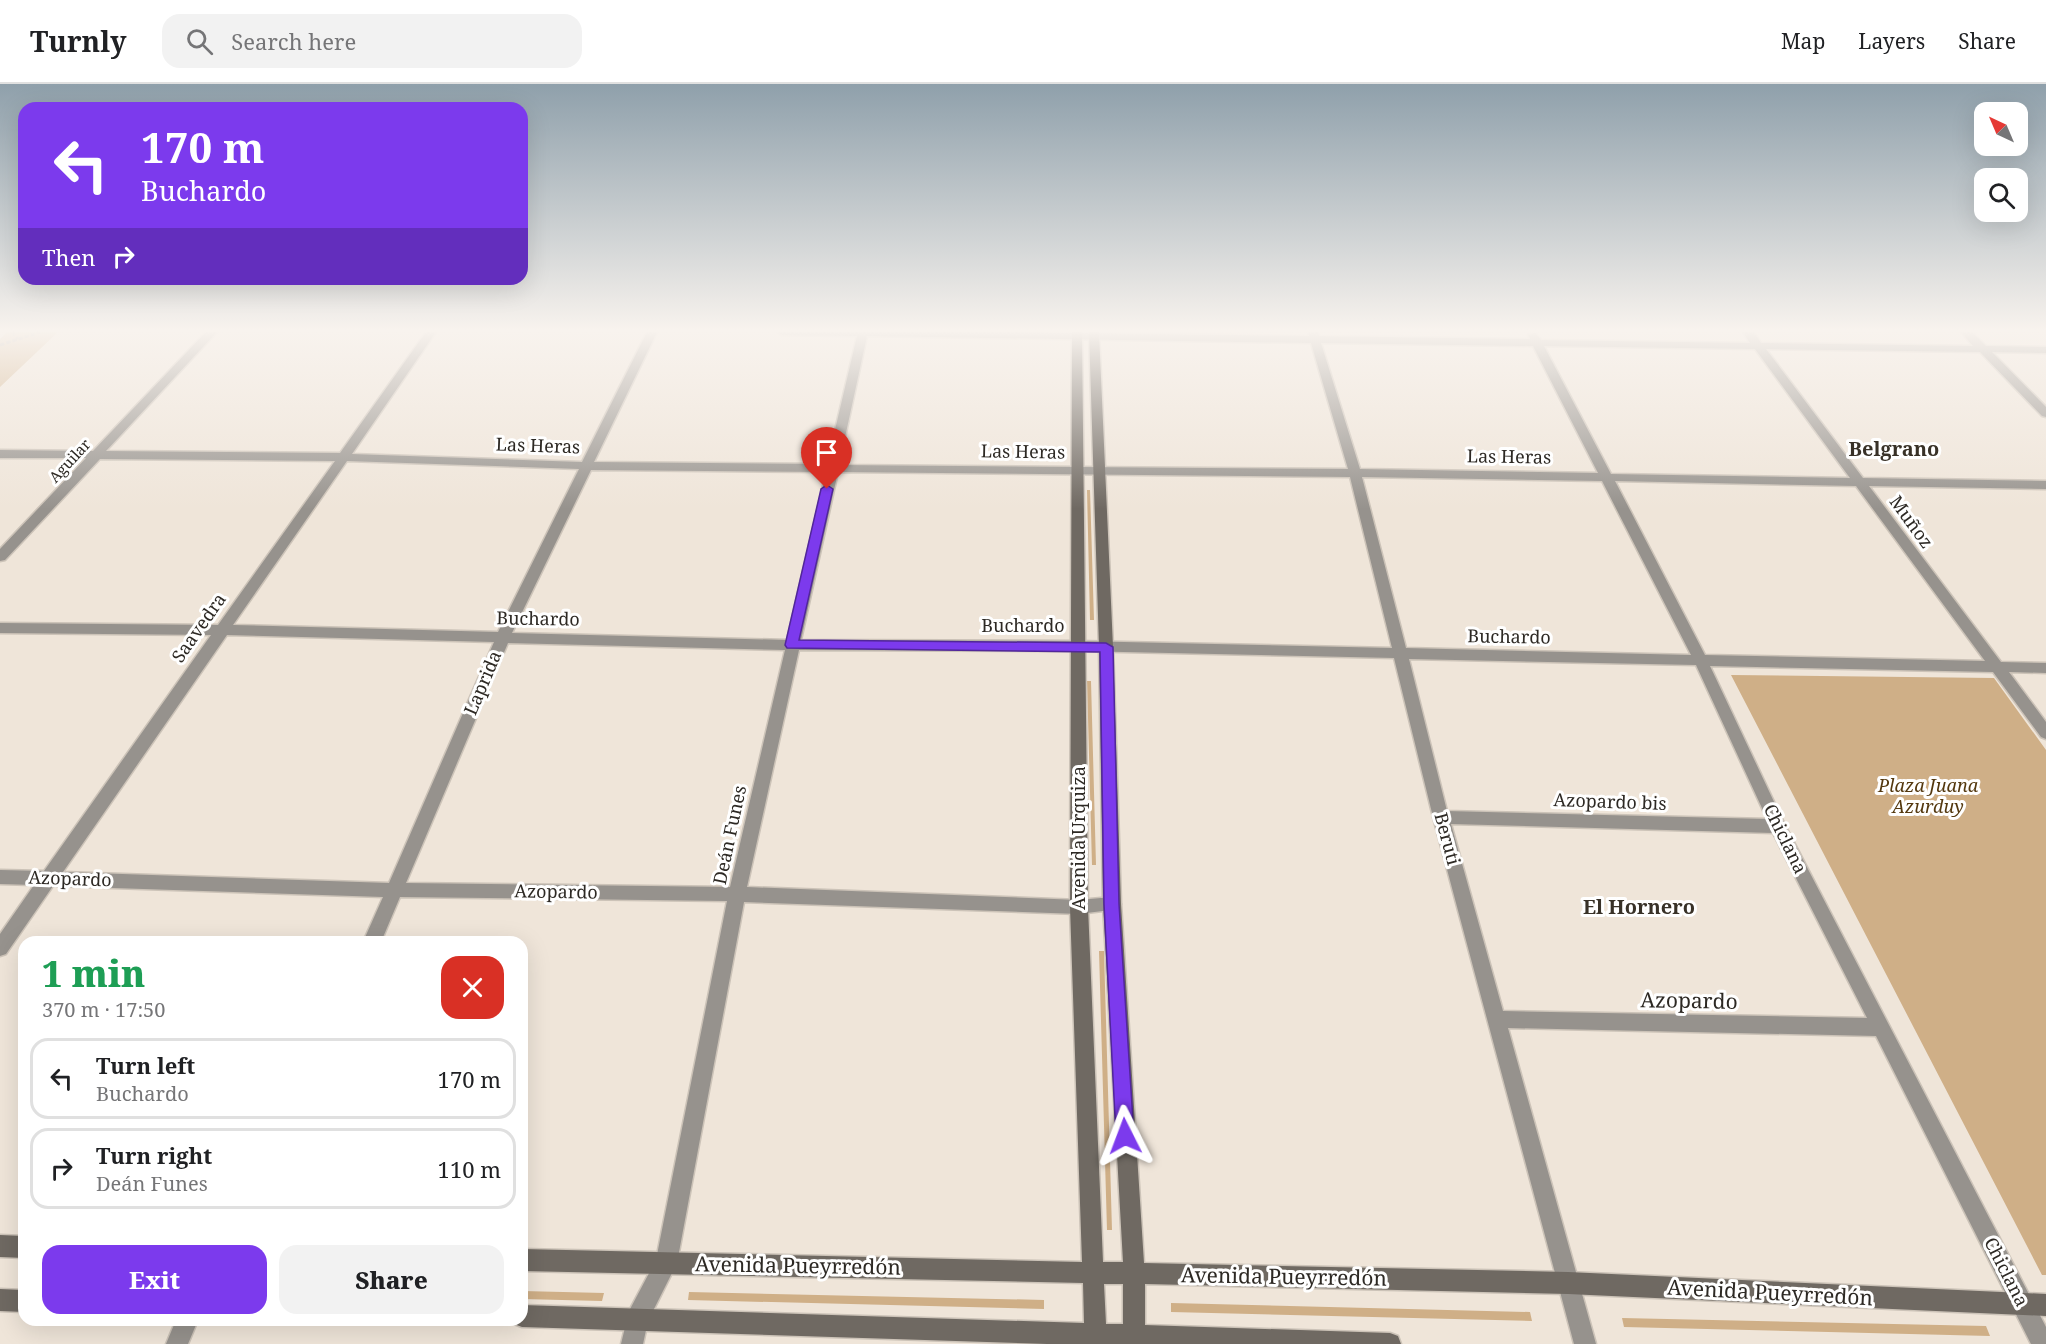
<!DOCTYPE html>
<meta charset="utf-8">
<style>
body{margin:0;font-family:"Noto Serif",serif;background:#f2f2f2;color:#202124;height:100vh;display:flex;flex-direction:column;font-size:22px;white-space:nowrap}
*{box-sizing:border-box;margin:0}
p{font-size:20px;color:#757577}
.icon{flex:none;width:33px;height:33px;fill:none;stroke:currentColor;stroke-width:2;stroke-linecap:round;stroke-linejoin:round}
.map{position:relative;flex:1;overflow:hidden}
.drawer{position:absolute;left:18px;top:852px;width:510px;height:390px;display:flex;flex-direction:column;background:#fff;border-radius:18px;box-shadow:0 6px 24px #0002}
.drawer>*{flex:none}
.banner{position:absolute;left:18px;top:18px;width:510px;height:183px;border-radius:18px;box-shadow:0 6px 24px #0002;background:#7c3aed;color:#fff;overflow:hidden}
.needle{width:39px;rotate:316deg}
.fabs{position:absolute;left:1974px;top:18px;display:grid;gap:12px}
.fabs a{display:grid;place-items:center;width:54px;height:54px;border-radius:12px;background:#fff;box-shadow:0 6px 24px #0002;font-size:30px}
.pin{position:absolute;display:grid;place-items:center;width:51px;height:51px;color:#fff;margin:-62px -26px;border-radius:50% 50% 50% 0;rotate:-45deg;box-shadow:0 0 6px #0007}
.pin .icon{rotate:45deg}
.me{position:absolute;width:66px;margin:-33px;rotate:357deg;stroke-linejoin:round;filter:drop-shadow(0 0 4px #0008)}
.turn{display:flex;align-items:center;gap:21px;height:126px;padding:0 24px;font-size:27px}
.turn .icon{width:78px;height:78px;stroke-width:2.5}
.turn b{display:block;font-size:42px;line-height:51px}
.then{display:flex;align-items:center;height:57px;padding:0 24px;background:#0003;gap:12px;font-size:22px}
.round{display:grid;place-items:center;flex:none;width:63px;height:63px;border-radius:18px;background:#f2f2f2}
.summary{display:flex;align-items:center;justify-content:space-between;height:102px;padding:0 24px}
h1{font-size:36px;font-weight:800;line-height:45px;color:#1e9e55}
.action{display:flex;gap:12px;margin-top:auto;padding:12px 24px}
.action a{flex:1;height:69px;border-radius:18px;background:#7c3aed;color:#fff;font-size:24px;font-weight:800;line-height:69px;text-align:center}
.action a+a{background:#f2f2f2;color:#202124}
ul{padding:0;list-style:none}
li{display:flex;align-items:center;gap:18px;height:81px;margin:0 12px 9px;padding:0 12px;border:3px solid #e0e0e0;border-radius:18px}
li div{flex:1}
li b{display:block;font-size:22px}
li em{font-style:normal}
header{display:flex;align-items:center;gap:36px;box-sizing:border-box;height:84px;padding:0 30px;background:#fff;border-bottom:2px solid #e0e0e0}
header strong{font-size:28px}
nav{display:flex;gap:33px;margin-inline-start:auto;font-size:21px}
.search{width:420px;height:54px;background:#f2f2f2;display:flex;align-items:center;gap:15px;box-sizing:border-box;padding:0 21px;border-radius:18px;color:#757577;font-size:22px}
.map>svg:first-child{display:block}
.green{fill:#cfaf87}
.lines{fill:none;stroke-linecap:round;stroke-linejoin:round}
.minor-casing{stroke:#ccc3b8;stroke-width:3}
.secondary-casing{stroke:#ccc3b8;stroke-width:3}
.path{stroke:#9b948b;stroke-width:3;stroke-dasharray:4.5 2;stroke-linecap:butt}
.minor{fill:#96928d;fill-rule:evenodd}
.secondary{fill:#6f6962;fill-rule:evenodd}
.route{fill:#7c3aed;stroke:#51269a;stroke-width:1.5}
.labels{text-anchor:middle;stroke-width:6;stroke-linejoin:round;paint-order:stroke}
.far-street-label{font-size:15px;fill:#2d2924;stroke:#fff}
.street-label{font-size:18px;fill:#2d2924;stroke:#fff}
.park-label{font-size:18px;font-style:italic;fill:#54380e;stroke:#fff}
.far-district-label{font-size:20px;font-weight:bold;fill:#383127;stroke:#fff}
.neighbourhood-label{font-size:20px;font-weight:bold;fill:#383127;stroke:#fff}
.near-street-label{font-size:21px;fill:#2d2924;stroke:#fff}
</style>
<header>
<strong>Turnly</strong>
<div class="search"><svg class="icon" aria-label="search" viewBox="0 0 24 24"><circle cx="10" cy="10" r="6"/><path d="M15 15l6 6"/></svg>Search here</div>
<nav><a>Map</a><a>Layers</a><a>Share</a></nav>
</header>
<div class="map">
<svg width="2046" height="1260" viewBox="0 0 2046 1260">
<rect width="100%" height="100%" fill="#efe5d9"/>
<path class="green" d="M7 248H58L0 303V255Z
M1087 406H1090L1094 536H1090Z
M1731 591 1994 594 2046 666V1191H2042Z
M1087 597H1091L1096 781H1092Z
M1099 867H1104L1112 1146H1107Z
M522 1207 604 1209 602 1217 522 1215Z
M689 1208 1044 1216V1225L688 1216Z
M1171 1219 1530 1228 1532 1237 1171 1228Z
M1622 1234 1986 1242 1990 1252 1624 1243Z"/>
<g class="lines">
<defs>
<path id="minor" d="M206 248H217L106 367 340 369 426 248H436L352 370 582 378 647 248H657L594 378 827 380 857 252 782 251 777 248H1021L1309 252 1308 248H1318L1319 252 1530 255 1528 251 1535 248 1541 256 1750 259 1743 248H1754L1761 259 1973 262 1961 248H1972L1986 262 2046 263V269L1992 268 2046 323V333L2042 332 1980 268 1766 265 1863 394 2046 397V405L1869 402 2001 578 2046 579V589L2009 588 2046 638V655L2041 653 1993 588 1710 582 1785 741 2046 1243V1260H2031L1876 952 1508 944 1596 1260H1574L1433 733 1394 574 1078 567 799 566 747 803 1079 816 1112 813 1118 815 1121 820 1118 825 1079 830 744 818 677 1179 648 1237 643 1260H621L629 1227 656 1176 727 817 400 813 381 858H363L383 813 53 802 6 870 0 872V850L34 801 0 800V786L44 787 211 551 0 549V539L218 541 335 377 100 375 5 476 0 477V465L86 374H0V366L93 367ZM867 252 1311 259 1348 385 839 381ZM1321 259 1533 262 1598 389 1360 385ZM1544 262 1755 265 1850 394 1611 390ZM347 377 579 385 498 548 233 541ZM591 386 826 388 787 556 512 549ZM838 388 1350 393 1392 564 1078 557 801 556ZM1362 393 1602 397 1691 571 1406 564ZM1615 397 1856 402 1985 577 1705 571ZM227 551 494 558 389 799 63 788ZM508 559 785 566 730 803 406 799ZM1409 575 1696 581 1767 735 1447 727ZM1451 740 1773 749 1867 934 1503 927Z
M176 1236H198L188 1260H166Z"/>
<path id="secondary" d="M1072 248H1082L1088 823 1103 1178H1123L1103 820 1099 563 1089 248H1099L1113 563 1121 820 1144 1179 1568 1188 2046 1210V1232L1568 1210 1145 1200V1241L1390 1249 1398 1252 1401 1260H1047L522 1243 514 1240 513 1236H522V1221L1084 1239 1083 1199 522 1187V1165L1082 1178 1070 823ZM1104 1200H1123V1240H1106Z
M0 1151 24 1152V1174L0 1173Z
M0 1205 24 1206V1228L0 1227Z"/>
</defs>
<use href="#minor" class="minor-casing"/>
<use href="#secondary" class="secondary-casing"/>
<path class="path" d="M12 248 18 255
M0 261 40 248"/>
<use href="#minor" class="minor"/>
<use href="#secondary" class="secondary"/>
</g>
<linearGradient id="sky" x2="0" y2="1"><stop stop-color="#8fa0ab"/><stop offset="0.58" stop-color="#f8f3ee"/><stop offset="1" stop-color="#f8f3ee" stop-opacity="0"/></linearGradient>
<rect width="2046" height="425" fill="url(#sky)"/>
<path class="route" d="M827 401 833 405 799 556 1106 559 1113 563 1119 820 1134 1052 1132 1058 1125 1061 1119 1058 1116 1052 1104 820 1100 568 787 564 785 561 821 405Z"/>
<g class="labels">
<g class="far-street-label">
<text transform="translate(70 377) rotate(-47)" y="5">Aguilar</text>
</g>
<g class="street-label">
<text transform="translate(538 362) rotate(2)" y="6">Las Heras</text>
<text transform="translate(1023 368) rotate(1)" y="6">Las Heras</text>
<text transform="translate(1509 373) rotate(1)" y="6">Las Heras</text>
<text transform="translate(1911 438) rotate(54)" y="6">Muñoz</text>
<text transform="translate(538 535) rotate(1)" y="6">Buchardo</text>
<text x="1023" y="548">Buchardo</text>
<text transform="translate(199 544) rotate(-55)" y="6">Saavedra</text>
<text transform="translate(1509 553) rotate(1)" y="6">Buchardo</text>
<text transform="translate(483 599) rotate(-67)" y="6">Laprida</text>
<text transform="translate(1610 718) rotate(2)" y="6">Azopardo bis</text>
<text transform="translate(730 751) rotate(-78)" y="6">Deán Funes</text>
<text transform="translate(1079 754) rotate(-90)" y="6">Avenida Urquiza</text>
<text transform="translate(1447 755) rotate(75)" y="6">Beruti</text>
<text transform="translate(1785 755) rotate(64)" y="6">Chiclana</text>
<text transform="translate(70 795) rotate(2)" y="6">Azopardo</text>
<text transform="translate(556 808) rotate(1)" y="6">Azopardo</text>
<text transform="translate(2006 1188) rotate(63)" y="6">Chiclana</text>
</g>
<g class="park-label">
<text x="1928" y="708">Plaza Juana<tspan x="1928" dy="21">Azurduy</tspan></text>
</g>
<g class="far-district-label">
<text x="1894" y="372">Belgrano</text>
</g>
<g class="neighbourhood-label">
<text x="1639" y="830">El Hornero</text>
</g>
<g class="near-street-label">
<text transform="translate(1689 917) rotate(1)" y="7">Azopardo</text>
<text transform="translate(798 1182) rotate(1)" y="7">Avenida Pueyrredón</text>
<text transform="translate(1284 1193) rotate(1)" y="7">Avenida Pueyrredón</text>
<text transform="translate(1770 1209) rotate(3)" y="7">Avenida Pueyrredón</text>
</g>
</g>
</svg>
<div class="fabs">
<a><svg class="needle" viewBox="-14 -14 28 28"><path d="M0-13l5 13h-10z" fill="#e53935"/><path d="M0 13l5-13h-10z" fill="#757577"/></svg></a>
<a><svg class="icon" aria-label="search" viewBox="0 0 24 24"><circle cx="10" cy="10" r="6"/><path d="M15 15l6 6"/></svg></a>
</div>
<div class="pin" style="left:827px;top:405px;background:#d93025"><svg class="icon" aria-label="arrive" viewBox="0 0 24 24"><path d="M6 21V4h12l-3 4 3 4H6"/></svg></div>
<svg class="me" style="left:1125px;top:1052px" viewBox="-20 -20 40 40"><path d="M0-17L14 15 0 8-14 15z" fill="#7c3aed" stroke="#fff" stroke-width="4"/></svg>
<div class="banner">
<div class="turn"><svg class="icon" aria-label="left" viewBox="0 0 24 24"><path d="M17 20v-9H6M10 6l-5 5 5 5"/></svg><div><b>170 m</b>Buchardo</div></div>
<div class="then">Then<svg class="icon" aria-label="right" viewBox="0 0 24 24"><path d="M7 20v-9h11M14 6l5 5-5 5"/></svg></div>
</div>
<section class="drawer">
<div class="summary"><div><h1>1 min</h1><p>370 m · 17:50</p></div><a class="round" style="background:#d93025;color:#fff"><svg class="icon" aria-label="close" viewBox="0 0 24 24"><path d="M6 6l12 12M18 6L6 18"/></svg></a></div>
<ul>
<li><svg class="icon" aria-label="left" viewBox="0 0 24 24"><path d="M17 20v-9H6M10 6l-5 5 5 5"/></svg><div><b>Turn left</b><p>Buchardo</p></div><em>170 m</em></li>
<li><svg class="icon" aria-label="right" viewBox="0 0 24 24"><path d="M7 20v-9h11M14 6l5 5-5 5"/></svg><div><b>Turn right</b><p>Deán Funes</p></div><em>110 m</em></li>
</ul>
<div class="action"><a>Exit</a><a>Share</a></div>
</section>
</div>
